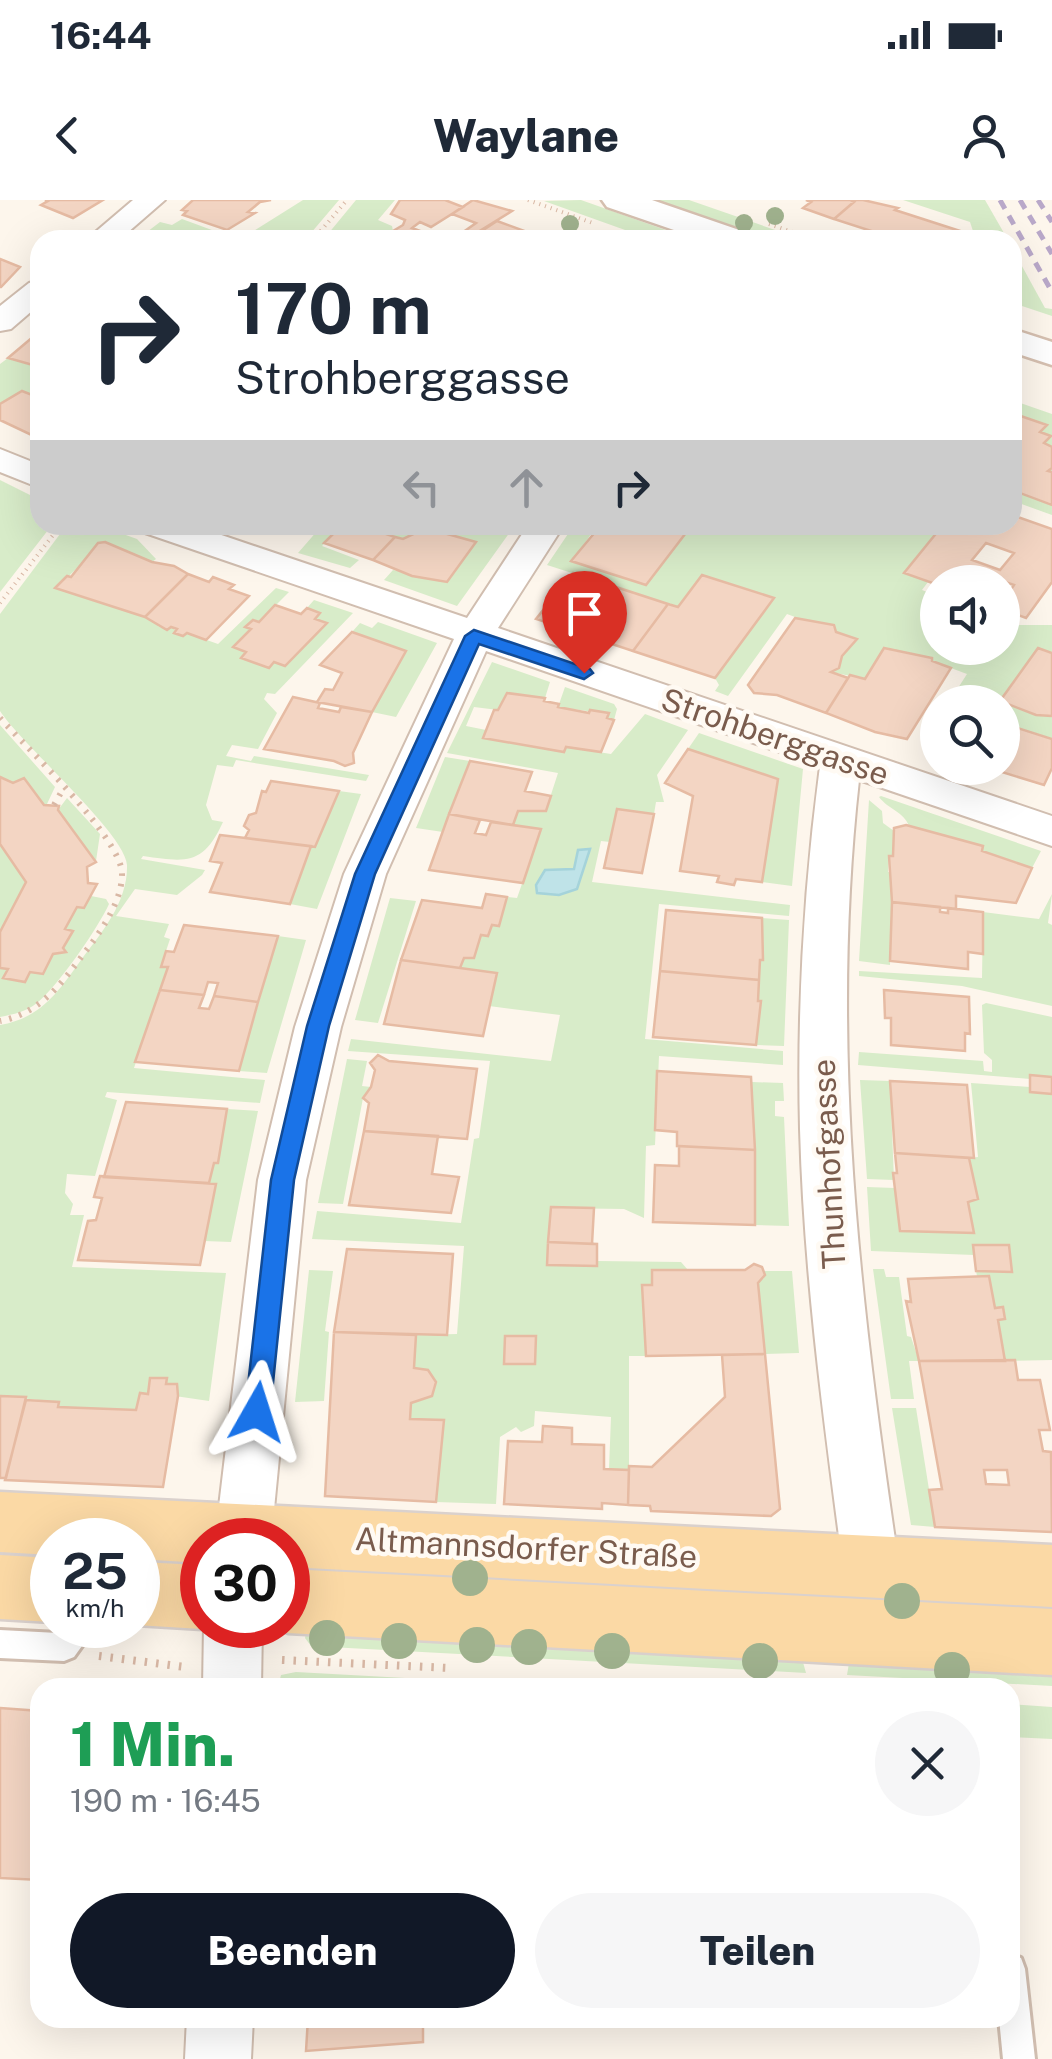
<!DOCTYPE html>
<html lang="de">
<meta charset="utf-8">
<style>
body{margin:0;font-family:"Public Sans",sans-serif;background:#f6f6f7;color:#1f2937;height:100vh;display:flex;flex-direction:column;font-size:38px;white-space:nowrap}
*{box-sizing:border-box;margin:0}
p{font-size:32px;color:#747a83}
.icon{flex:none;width:55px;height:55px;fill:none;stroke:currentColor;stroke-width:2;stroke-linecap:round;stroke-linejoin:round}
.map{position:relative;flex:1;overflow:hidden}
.drawer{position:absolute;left:30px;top:1478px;width:990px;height:350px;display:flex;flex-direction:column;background:#fff;border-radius:30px;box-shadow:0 10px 40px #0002}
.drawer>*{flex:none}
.guide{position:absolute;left:30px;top:30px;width:992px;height:305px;border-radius:30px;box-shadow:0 10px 40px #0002;background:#fff;color:#1f2937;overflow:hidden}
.tools{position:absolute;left:920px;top:365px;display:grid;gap:20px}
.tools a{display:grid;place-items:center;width:100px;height:100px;border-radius:50%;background:#fff;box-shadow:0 10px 40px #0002;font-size:50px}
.speed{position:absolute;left:30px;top:1318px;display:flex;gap:20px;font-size:50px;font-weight:700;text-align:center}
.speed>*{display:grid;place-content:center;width:130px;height:130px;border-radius:50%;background:#fff;box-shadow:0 10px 40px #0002;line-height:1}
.speed small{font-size:25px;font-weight:400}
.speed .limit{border:15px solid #d22;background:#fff;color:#111}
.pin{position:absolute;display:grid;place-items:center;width:85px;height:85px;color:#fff;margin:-102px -42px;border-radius:50% 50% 50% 0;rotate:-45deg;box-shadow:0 0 10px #0007}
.pin .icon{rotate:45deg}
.me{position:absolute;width:110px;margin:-55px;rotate:6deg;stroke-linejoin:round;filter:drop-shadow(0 0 8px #0008)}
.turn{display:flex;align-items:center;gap:35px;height:210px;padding:0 40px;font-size:45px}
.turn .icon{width:130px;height:130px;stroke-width:2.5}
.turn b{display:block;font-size:70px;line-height:85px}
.lanes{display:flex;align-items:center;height:95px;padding:0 40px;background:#0003;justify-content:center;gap:50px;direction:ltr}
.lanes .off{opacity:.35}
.round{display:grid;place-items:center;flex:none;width:105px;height:105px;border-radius:52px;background:#f6f6f7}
.head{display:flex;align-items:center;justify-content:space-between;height:170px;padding:0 40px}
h1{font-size:60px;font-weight:800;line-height:75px;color:#1e9e55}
.button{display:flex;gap:20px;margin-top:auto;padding:20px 40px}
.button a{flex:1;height:115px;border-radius:60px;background:#111827;color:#fff;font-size:40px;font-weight:800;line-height:115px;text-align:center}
.button a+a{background:#f6f6f7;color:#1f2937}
.status{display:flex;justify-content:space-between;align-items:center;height:70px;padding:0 50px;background:#fff;direction:ltr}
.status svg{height:28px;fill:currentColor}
header{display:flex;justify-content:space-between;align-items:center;height:130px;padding:0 40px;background:#fff;font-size:45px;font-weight:800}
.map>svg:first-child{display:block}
.green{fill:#d8ecc9}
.water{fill:#bfe3e8;stroke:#a5d3da;stroke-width:2.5}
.building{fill:#f3d5c3;stroke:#e6bba3;stroke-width:2.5;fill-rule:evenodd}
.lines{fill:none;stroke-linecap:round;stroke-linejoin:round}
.lane-casing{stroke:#d1beb0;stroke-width:6}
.street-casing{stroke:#d1beb0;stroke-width:4}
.secondary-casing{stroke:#d6c0b0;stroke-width:5}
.primary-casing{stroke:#dad1cd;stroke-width:5}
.path-far2{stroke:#d9b8a5;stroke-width:4;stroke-dasharray:1 5;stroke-linecap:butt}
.path-far1{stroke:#d9b8a5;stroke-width:6;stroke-dasharray:2.5 8;stroke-linecap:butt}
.path{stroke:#d9b8a5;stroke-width:8;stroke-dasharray:2.5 9;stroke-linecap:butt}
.lane{fill:#fff;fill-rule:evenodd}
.street{fill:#fff;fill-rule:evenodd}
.secondary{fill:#fff;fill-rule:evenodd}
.primary{fill:#fbd9a5;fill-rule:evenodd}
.rail{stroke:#b9a8c9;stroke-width:5;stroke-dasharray:10 8;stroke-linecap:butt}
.tree{fill:#a0b28e}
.route{fill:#1a73e8;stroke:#114b97;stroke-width:2.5}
.labels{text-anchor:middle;stroke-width:9;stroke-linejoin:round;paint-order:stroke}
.street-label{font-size:32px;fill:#7a5c4d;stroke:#fffaf3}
</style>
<div class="status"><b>16:44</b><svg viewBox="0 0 49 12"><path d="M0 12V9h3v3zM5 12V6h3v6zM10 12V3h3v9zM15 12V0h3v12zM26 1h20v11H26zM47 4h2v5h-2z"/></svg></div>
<header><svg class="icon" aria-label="back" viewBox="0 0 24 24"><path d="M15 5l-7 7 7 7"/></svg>Waylane<svg class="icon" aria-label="person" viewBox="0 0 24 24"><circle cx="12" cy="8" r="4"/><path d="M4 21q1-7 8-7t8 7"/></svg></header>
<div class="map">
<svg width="1052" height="1859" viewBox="0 0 1052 1859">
<rect width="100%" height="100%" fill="#fdf6ec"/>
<path class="green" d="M303 0H339L305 40H239Z
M356 0H395L378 20 392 26 393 31 382 40H323Z
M581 0 694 40H653L544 1Z
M643 0H689L804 40H759Z
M903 0H985L1008 40 973 31 970 22Z
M182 19 239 40H162L143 35 160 22 172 25Z
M1012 48 1045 108 1052 109V116L1013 103Z
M8 158 40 167V198L22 191 0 204V164Z
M1012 200 1052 214V315L1013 301Z
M0 280 40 300V325H52L0 392Z
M98 325 137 339 156 359 152 362 105 342 56 388 161 423 158 426 167 430 171 427 183 436 187 433 218 444 276 388 289 392 259 422 253 420 246 427 251 429 234 447 246 452 242 458 268 468 274 462 285 466 326 423 315 419 319 413 307 408 314 400 353 413 275 494 267 493 264 499 277 513 258 549 232 545 226 556 251 561 254 556 369 575 366 581 236 560 233 567 217 565 206 605 212 620 223 622C203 666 186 662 143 656L141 659 205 670 202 675 177 695 135 689 116 716 169 724 164 737 170 739 161 766 168 767 134 868 265 880 260 903 107 892 105 897 117 900 95 976 67 974 65 993 73 1004 70 1015H84L72 1067 226 1073 209 1201 175 1196 176 1184H166V1178H151L148 1194 140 1193 136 1210 58 1207V1202L0 1196V825C41 818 58 792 81 760 102 732 128 702 127 665 125 633 23 546 0 511V414L66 326Z
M306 325H342L322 346 359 360 350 368 298 353 318 330Z
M395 325H515L457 406 384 380 393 370 447 382 475 342 426 328 403 339 386 334Z
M574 325 591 334 572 362 645 385 692 325H943L905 373 928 382 922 390 937 396 938 448H1002L1003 420 1016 425H1052V453L1037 449 1000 501 1035 515 1052 516V539L1003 523 1002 502H949L967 474 932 461V458L885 448 865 479 831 472 839 468 842 456 857 439 836 432 833 425 811 423 787 414 728 496 715 491 719 485 715 478 773 397 702 375 678 407 547 365Z
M378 422 437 443 396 517 372 512 406 451 352 432 360 423 372 428Z
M492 462 550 482 545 498 508 493 498 510 474 507 466 526 486 530 483 538 563 552 566 547 611 554 645 514 688 530 657 575 664 602H656L654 614 610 642 601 641 592 682 790 705 789 716 659 704 645 839 783 851V865L659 856 655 945 646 946 644 1018 624 1009 551 1008 548 1065 596 1066 597 1061 681 1062 688 1070H652V1085L642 1086 646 1156H629V1270L609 1269 611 1217 535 1211 534 1226 521 1232 516 1227 500 1237 496 1304 436 1302 444 1220 410 1219 411 1203 432 1196 436 1182 428 1170 414 1168 416 1135 457 1134 464 1046 312 1039 317 1011 461 1023 474 939 479 938 490 861 348 851 351 839 551 861 560 815 489 806 496 773 460 768 464 758H474L481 735 488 736 492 725H499L507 697 517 698 541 630 513 625 518 611 546 610 558 573 447 553Z
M565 487 614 504 617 509 614 520 607 518 609 514 558 507Z
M0 525 55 587 47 604 44 605 24 578 13 583 0 577Z
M699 533 803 569 792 686 762 682 778 580 688 549Z
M445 557 470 561 443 632 416 628Z
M339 591 361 594 317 709 290 704 311 646H315Z
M879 597 881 596 1041 651 1032 668 982 651 983 646 909 626C904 612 888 609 879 597Z
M67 598 100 634 96 661 58 610Z
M869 600 882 611 883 623 894 631 893 656 889 657 888 672 893 673 890 765 859 761Z
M0 644 26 682 0 732Z
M1052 694 1048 723 1052 725V806L962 786 859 776V771L982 778 983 712 1039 719Z
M91 696 106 699 109 704C98 728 58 786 37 803 26 812 14 814 0 817V768L8 769 4 778 25 782 30 772 42 774 53 754 66 752 63 748 72 731 65 729 77 707 84 708Z
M390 698 416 701 378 823 355 820Z
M762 718 789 720 784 846 756 845 761 802 758 800 760 760 763 759Z
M278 736 306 740 267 873 239 871Z
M986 803 1052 817V877L1031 875 1030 879 858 865 859 852 983 861 984 871 992 872V860L984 853 982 805Z
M347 859 367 861 362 886 371 887 363 898 343 1004 318 1003Z
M860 880 890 881 894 980 867 979Z
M752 882 783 883 784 901H775V916L784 917 789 1026 755 1025Z
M971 883 1030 887 1031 892 1052 894V1160L1005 1161 998 1120 1002 1107 995 1108 989 1077 977 1076 976 1071 1012 1072 1009 1045H973L974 1055 871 1051 867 987 895 988 900 1031 973 1033 968 1002 978 999 969 958 978 957Z
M227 909 258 911 231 1042 204 1041 215 985 209 983 214 963 218 962Z
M873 1069H884L886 1077H899L907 1136 911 1137 919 1161H909L914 1199H891Z
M309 1070 333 1071 325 1131 329 1132 324 1201 295 1202Z
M765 1071H792L799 1153 765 1154 758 1083 764 1078Z
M892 1208H916L935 1327 911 1325Z
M307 1429 801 1455 806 1473 311 1446 305 1438Z
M850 1457 1052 1467V1486L847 1475Z
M296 1472 567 1487H278L281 1475Z
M1010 1504 1052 1507V1539L1010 1537Z"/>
<path class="water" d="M590 649 577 689 559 695 537 693 536 685 545 670 574 669 578 650Z"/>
<path class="building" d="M45 0H103L73 18 41 5 48 1Z
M193 0H271L260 2 248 12 255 13 227 30 183 15 187 11 182 10Z
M400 0H445L463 7 431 27 420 22 412 28 423 32 411 40 380 39 403 25 405 20 391 14Z
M473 0 512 11 465 40 456 37 476 23 452 14Z
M806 0H850L854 2 834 19 803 8 811 2Z
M863 0 898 8 895 10 988 40H899L834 19 856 0Z
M497 21 549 40H468Z
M0 59 20 67 1 87H0Z
M40 131V167L8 158Z
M22 191 40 198V239L0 220V204Z
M1012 213 1047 225 1040 232 1051 236 1044 243 1052 247V268L1048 271 1052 272V305L1012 290Z
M1012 315 1052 329V382L1026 418 1002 409V389L1010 391 1014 385 1002 381 938 385 904 373 943 325H976L974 328 984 332 988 327 983 325H1012ZM986 343 1014 353 1000 370 972 360Z
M342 325H395L386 334 395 337 373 360 324 343Z
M601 325H692L646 385 571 361Z
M426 328 476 342 447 382 412 376 373 360 395 337 403 339Z
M105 342 152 362 174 366 188 374 145 417 55 388 67 376 71 377 98 343Z
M573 373 668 404 633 451 536 419Z
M188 374 209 382 213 377 234 385 229 389 249 396 206 440 187 433 183 436 174 433 177 429 171 427 167 430 145 417Z
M702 375 774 398 715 478 633 451 668 404 678 407Z
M275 405 301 414 307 408 320 413 315 419 327 423 285 466 274 462 269 468 241 458 246 452 233 447 251 429 245 427 253 420 259 422Z
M795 418 834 425 836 432 857 439 842 456 839 468 831 472 848 478 826 513 777 495 754 493 748 485Z
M352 432 406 451 372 512 317 502 325 489 333 490 342 473 320 465Z
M884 448 932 458V461L951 468 907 539 875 532 826 513 850 475 865 479Z
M1038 448 1052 453V516L1036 515 1000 501Z
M507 493 545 498 544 501 559 504 558 507 589 513 590 510 609 513 607 518 614 520 601 552 566 547 564 552 483 538 494 510H498Z
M293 497 320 503 318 508 339 512 341 507 372 512 353 553 354 563 345 566 334 561 264 549Z
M1002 523 1052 539V568L1044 585 989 568H1002Z
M688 549 778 579 762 682 736 679 734 685 717 682 719 676 680 671 693 596 665 583Z
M470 561 532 572 525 591 551 596 546 611H518L513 625 449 614Z
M0 577 13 583 24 578 44 605 59 606 58 610 96 662 87 667 88 683 97 684 84 708 77 707 65 729 73 731 63 748 66 752 53 754 43 774 30 772 25 782 3 778 8 769 0 768V732L26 682 0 644Z
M271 581 339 591 315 647 245 638 249 630 244 626 249 615 256 613 262 591 266 592Z
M617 609 654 614 642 673 604 668Z
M449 614 480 620 475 633 486 635 491 622 541 629 523 683 429 670Z
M906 625 983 646 982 651 1032 668 1016 703 956 696V709L892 702 889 656H893L894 628Z
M220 635 311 646 290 704 210 692 222 663 210 661Z
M486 694 507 697 499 726 492 725 488 736 481 735 474 758H464L460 768 401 760 422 700 482 708Z
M892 702 940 707V712L948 713V708L983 712V754L968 752V769L890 761Z
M666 710 762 718 763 760H760L759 780 660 771Z
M184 725 278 736 258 802 214 796 218 783 208 782 204 795 160 790 168 767H161L166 751 174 752Z
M401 760 497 773 483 836 384 824Z
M660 771 759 780 758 801H761L756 845 653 837Z
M160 790 204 795 199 808 209 809 214 796 258 802 239 871 135 862Z
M884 790 969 797 970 834 965 833V851L891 845V818H885Z
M378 855 389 861 477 869 467 939 364 931 369 903 363 898 371 887 375 870 370 863Z
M657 871 751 877 755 950 677 946V932L655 930Z
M1030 875 1052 877V894L1030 892Z
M890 881 967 885 974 958 895 953Z
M126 902 227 909 218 963H214L209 983 104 977Z
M364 931 438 936 432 974 459 977 451 1013 349 1005Z
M679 946 755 950V1025L653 1022 655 965 679 966Z
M895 953 969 958 978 999 968 1002 974 1033 900 1031 893 973H897Z
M100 976 216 984 200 1065 78 1060 88 1021 96 1020 102 998 94 997Z
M551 1007 594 1008 592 1044 548 1042Z
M548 1042 597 1044V1066L547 1065Z
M973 1045H1009L1012 1072 976 1071Z
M347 1049 453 1054 447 1135 334 1132Z
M754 1064 762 1067 765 1075 758 1083 765 1154 646 1156 642 1085H652V1070H745Z
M989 1076 995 1108 1003 1107 1005 1119 998 1120 1005 1161H919L906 1101 911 1102 908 1079Z
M334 1132 416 1135 414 1168 428 1170 436 1182 432 1196 411 1203 410 1219 444 1220 436 1302 325 1296Z
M505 1136H536L535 1164H504Z
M765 1154 780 1309 771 1316 651 1311 650 1306 628 1305 629 1266 652 1267 725 1197 722 1155Z
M1015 1160 1018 1180H1040L1050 1230H1039L1043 1251 1051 1252 1052 1332 935 1327 929 1290 942 1289 919 1161ZM984 1270H1007L1009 1285 986 1284Z
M150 1178H167L166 1184H177L178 1196 163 1287 5 1280 26 1200 59 1202 58 1207 136 1210 140 1193 148 1194Z
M0 1196 26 1197 6 1278H0Z
M543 1226 572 1228V1244L604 1245V1269L629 1270 628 1305 602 1303V1309L504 1304 508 1241 542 1242Z
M0 1508 40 1511V1680L0 1678Z
M308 1818H423V1842L306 1851Z"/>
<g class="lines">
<defs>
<path id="lane" d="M65 1425H97L74 1457 64 1461 0 1458V1430L58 1433Z
M1010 1754 1021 1758 1025 1769 1035 1859H1003L999 1818H1010Z"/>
<path id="street" d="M133 0H165L119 40H86Z
M40 80V104L11 129 0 131V106L29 83Z
M0 249 40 265V288L0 272Z
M139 325H192L467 418 528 325H564L498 428 1052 616V646L859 580C829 848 860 1102 899 1367L891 1386 871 1394 851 1386 843 1367C824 1222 804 1076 800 929 797 808 804 687 820 566L486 451 386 674 341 827 306 980 271 1340H215L258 980 295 827 344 674 454 439 145 333Z
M204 1425H262L261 1488H203Z
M187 1818H253L251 1859H185Z"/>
<path id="secondary" d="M602 0H652L748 33 753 40H703L607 7Z
M1012 129 1052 142V165L1012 152Z"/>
<path id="primary" d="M0 1292 1052 1345V1407L288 1367V1340H202V1363L138 1359V1340H52V1355L0 1352Z
M0 1355 52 1358V1422L0 1419Z
M138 1362 202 1365V1425H212L202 1429 136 1425Z
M288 1369 1052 1409V1475L288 1433 268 1425H288Z"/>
</defs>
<use href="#lane" class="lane-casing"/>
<use href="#street" class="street-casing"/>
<use href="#secondary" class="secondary-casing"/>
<use href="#primary" class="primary-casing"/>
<path class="path-far2" d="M528 0 593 23
M769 24 816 40
M313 40 347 0
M0 403 61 325"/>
<path class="path-far1" d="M0 518C27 548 122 639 122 674 122 703 99 734 82 756 60 786 38 814 0 821
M54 605 63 589"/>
<path class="path" d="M99 1456 185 1467
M282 1460 450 1468"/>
<use href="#lane" class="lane"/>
<use href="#street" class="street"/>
<use href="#secondary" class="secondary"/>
<use href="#primary" class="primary"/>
<path class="rail" d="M1000 0 1052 92
M1020 0 1052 54
M1038 0 1052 22"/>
</g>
<g class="tree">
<circle cx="775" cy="16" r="9"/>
<circle cx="744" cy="23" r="9"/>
<circle cx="570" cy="24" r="9"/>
<circle cx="470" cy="1378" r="18"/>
<circle cx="902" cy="1401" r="18"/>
<circle cx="327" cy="1438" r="18"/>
<circle cx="399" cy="1441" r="18"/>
<circle cx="477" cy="1445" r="18"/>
<circle cx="529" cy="1447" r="18"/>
<circle cx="612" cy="1451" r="18"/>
<circle cx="760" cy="1461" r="18"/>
<circle cx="952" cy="1470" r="18"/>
</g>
<path class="route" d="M474 430 590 469 593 473 584 479 479 444 375 674 329 826 294 980 270 1212 266 1220 257 1223 248 1220 245 1212 271 980 307 826 355 674 465 436Z"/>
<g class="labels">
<g class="street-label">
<text transform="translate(775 537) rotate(19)" y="11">Strohberggasse</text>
<text transform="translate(829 964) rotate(-93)" y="11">Thunhofgasse</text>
<text transform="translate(526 1348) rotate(3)" y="11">Altmannsdorfer Straße</text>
</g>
</g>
</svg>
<div class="tools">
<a><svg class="icon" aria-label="sound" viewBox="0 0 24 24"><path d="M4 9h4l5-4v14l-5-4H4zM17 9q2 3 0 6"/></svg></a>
<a><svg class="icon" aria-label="search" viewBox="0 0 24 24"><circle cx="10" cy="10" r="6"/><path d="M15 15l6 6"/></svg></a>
</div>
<div class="speed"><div>25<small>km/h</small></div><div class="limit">30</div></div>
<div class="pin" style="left:584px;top:473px;background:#d93025"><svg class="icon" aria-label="arrive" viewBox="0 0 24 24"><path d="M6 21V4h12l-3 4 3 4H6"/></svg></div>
<svg class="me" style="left:257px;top:1212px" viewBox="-20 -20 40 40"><path d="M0-17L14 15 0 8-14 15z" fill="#1a73e8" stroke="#fff" stroke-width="4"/></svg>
<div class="guide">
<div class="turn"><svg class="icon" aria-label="right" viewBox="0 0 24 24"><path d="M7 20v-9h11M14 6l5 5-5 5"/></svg><div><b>170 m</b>Strohberggasse</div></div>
<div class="lanes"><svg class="icon off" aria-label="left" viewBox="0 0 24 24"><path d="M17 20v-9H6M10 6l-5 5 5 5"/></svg><svg class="icon off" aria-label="ahead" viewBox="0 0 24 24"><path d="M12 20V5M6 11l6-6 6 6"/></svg><svg class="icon" aria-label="right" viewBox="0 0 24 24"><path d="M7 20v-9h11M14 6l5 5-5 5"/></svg></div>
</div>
<section class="drawer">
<div class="head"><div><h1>1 Min.</h1><p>190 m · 16:45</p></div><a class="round"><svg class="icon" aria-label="close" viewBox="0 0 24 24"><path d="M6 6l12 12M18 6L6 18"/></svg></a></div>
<div class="button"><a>Beenden</a><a>Teilen</a></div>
</section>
</div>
